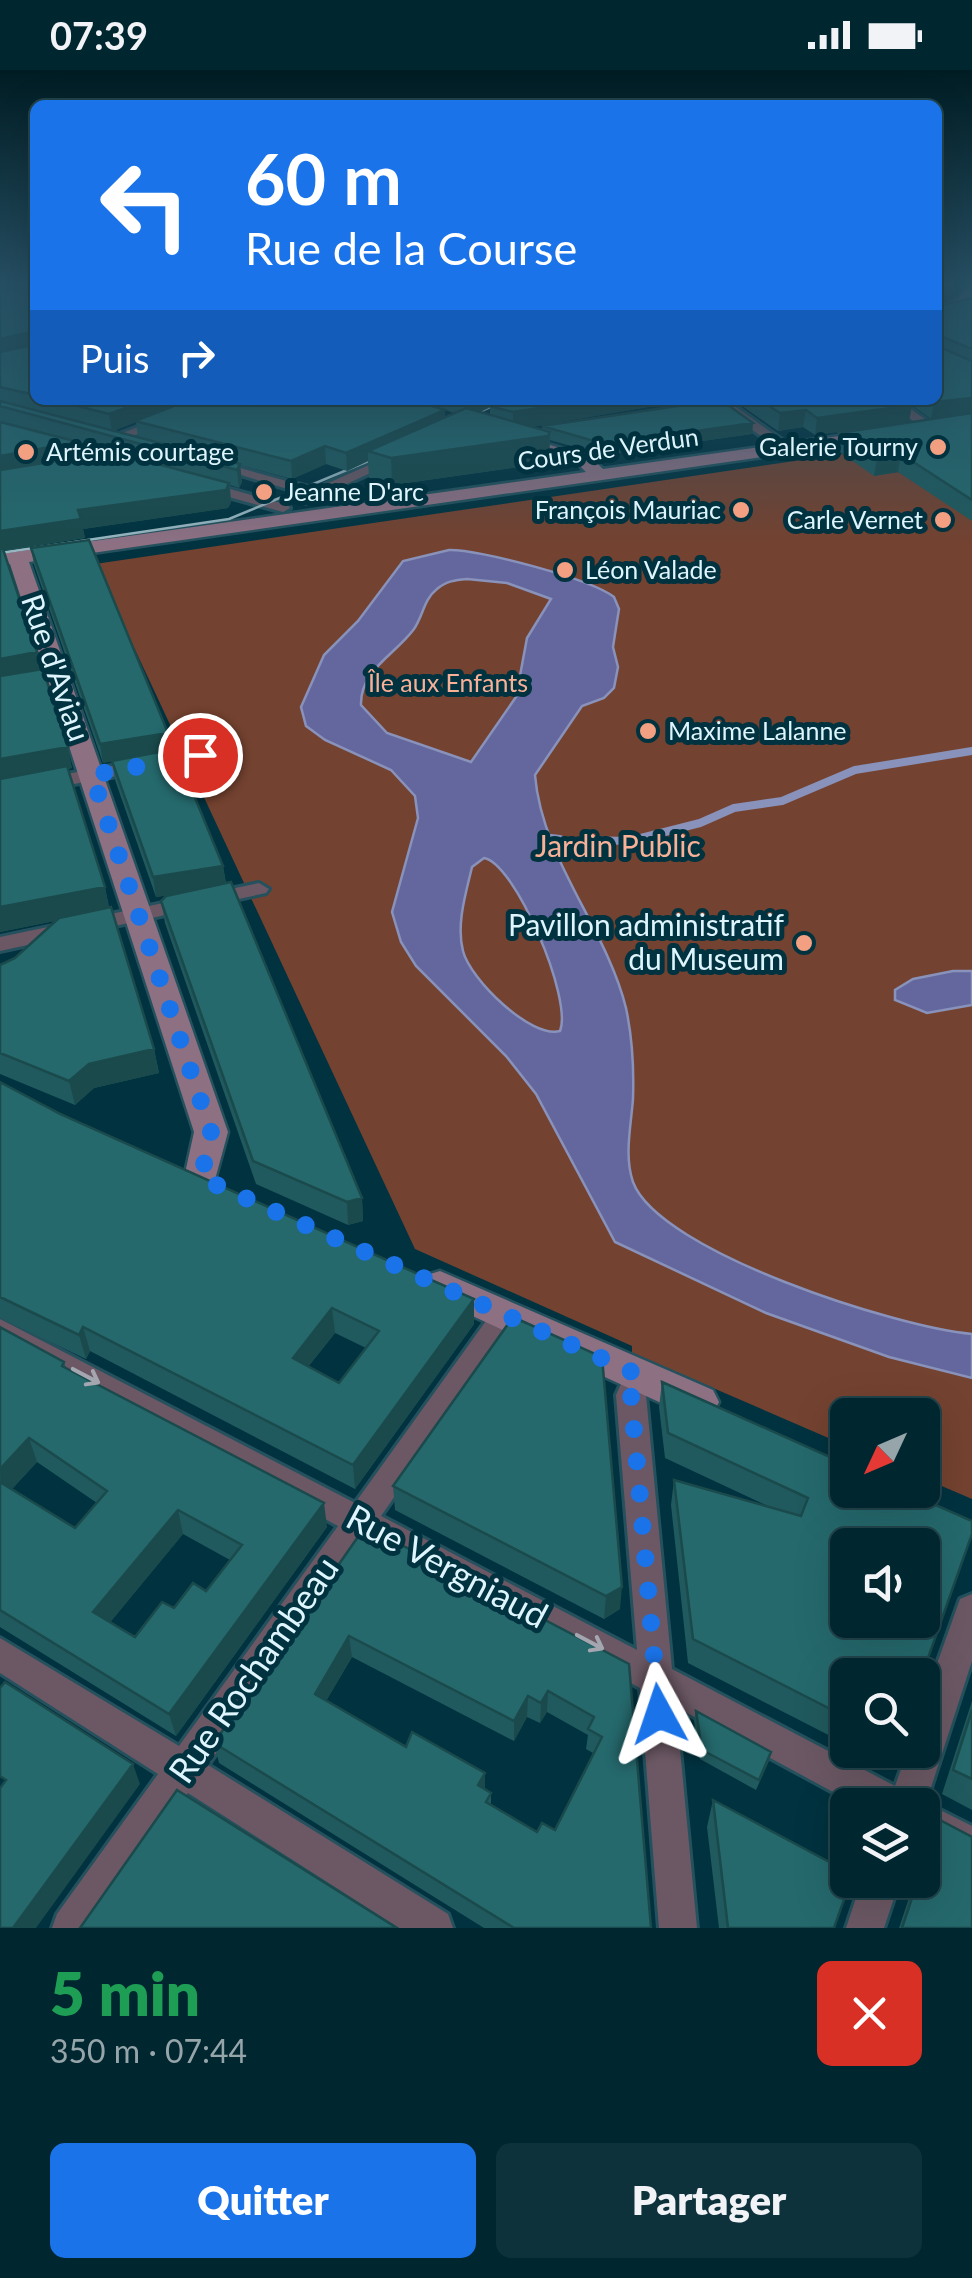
<!DOCTYPE html>
<html lang="fr">
<meta charset="utf-8">
<style>
body{margin:0;font-family:Lato,sans-serif;background:#0e323b;color:#f1f3f6;height:100vh;display:flex;flex-direction:column;font-size:38px;white-space:nowrap}
*{box-sizing:border-box;margin:0}
p{font-size:32px;color:#95a5aa}
.icon{flex:none;width:55px;height:55px;fill:none;stroke:currentColor;stroke-width:2;stroke-linecap:round;stroke-linejoin:round}
.map{position:relative;height:1858px;overflow:hidden}
.sheet{display:flex;flex-direction:column;background:#00262f;flex:1}
.sheet>*{flex:none}
.guide{position:absolute;left:30px;top:30px;width:912px;height:305px;border-radius:15px;box-shadow:0 10px 40px #0002,0 0 0 2px #22434b;background:#1a73e8;color:#fff;overflow:hidden}
.needle{width:65px;rotate:226deg}
.fabs{position:absolute;left:830px;top:1328px;display:grid;gap:20px}
.fabs a{display:grid;place-items:center;width:110px;height:110px;border-radius:15px;background:#00262f;box-shadow:0 10px 40px #0002,0 0 0 2px #22434b;font-size:50px}
.pin{position:absolute;display:grid;place-items:center;width:85px;height:85px;color:#fff;margin:-42px;border:5px solid #fff;border-radius:50%;box-shadow:0 2px 10px #0007}
.me{position:absolute;width:110px;margin:-55px;rotate:355deg;stroke-linejoin:round;filter:drop-shadow(0 0 8px #0008)}
.turn{display:flex;align-items:center;gap:35px;height:210px;padding:0 50px;font-size:45px}
.turn .icon{width:130px;height:130px;stroke-width:2.5}
.turn b{display:block;font-size:70px;line-height:85px}
.then{display:flex;align-items:center;height:95px;padding:0 50px;background:#0003;gap:20px;font-size:38px}
.round{display:grid;place-items:center;flex:none;width:105px;height:105px;border-radius:15px;background:#0e323b}
.head{display:flex;align-items:center;justify-content:space-between;height:170px;padding:0 50px}
h1{font-size:60px;font-weight:800;line-height:75px;color:#1e9e55}
.button{display:flex;gap:20px;margin-top:auto;padding:20px 50px}
.button a{flex:1;height:115px;border-radius:15px;background:#1a73e8;color:#fff;font-size:40px;font-weight:800;line-height:115px;text-align:center}
.button a+a{background:#0e323b;color:#f1f3f6}
.status{display:flex;justify-content:space-between;align-items:center;height:70px;padding:0 50px;background:#00262f;direction:ltr}
.status svg{height:28px;fill:currentColor}
.map>svg:first-child{display:block}
.green{fill:#744230}
.water{fill:#64679d;stroke:#8992ba;stroke-width:2.5;fill-rule:evenodd}
.lines{fill:none;stroke-linecap:round;stroke-linejoin:round}
.stream{stroke:#8992ba;stroke-width:8}
.street-casing{stroke:#24515d;stroke-width:6}
.secondary-casing{stroke:#24515d;stroke-width:5}
.street{fill:#6b5864;fill-rule:evenodd}
.secondary{fill:#8e7083;fill-rule:evenodd}
.tram{stroke:#97b6c0;stroke-width:2.5}
.wall{fill:#205a5e;fill-rule:evenodd}
.shaded-wall{fill:#1a4a4c}
.building{fill:#25696d;stroke:#1a4a4c;stroke-width:2.5;fill-rule:evenodd}
.oneway{stroke:#a4a6b0}
.route{stroke:#1a73e8;stroke-width:18;stroke-dasharray:0 32.4}
.poi-dot{fill:#f3a082;stroke:#00323f;stroke-width:4}
.labels{text-anchor:middle;stroke-width:10;stroke-linejoin:round;paint-order:stroke}
.far-poi-label{font-size:25px;fill:#def5fd;stroke:#00323f;text-anchor:start}
.far-street-label{font-size:25px;fill:#def5fd;stroke:#00323f}
.far-park-label{font-size:25px;fill:#f8b097;stroke:#00323f}
.street-label{font-size:30px;fill:#def5fd;stroke:#00323f}
.park-label{font-size:30px;fill:#f8b097;stroke:#00323f}
.poi-label{font-size:30px;fill:#def5fd;stroke:#00323f;text-anchor:end}
.near-street-label{font-size:35px;fill:#def5fd;stroke:#00323f}
</style>
<div class="status"><b>07:39</b><svg viewBox="0 0 49 12"><path d="M0 12V9h3v3zM5 12V6h3v6zM10 12V3h3v9zM15 12V0h3v12zM26 1h20v11H26zM47 4h2v5h-2z"/></svg></div>
<div class="map">
<svg width="972" height="1858" viewBox="0 0 972 1858">
<rect width="100%" height="100%" fill="#00323f"/>
<path class="green" d="M842 384 876 405 898 402 972 437V1429L923 1408 922 1345H848L847 1376 632 1283V1276L415 1179 95 494Z"/>
<path class="water" d="M449 480C478 479 591 509 614 527L619 539 613 577 618 597 614 618 604 628 582 636 535 705C542 790 606 857 626 938 632 966 634 1000 633 1029 631 1056 624 1086 633 1112 659 1182 899 1258 972 1264V1308L889 1287 766 1243 615 1172 536 1024 506 986 416 896 401 872 392 842 418 748 415 726 391 700 325 670 306 656 301 637 324 585 358 551 403 491ZM467 509 507 513 551 529 527 568 516 627 471 692 387 663 361 635C360 600 395 585 414 559 423 546 424 529 437 519 446 511 456 510 467 509ZM484 788C515 793 573 929 560 961 531 969 470 909 463 881 456 854 466 823 472 797Z
M953 901H972V935L927 943 895 930V920L913 909Z"/>
<g class="lines">
<path class="stream" d="M551 768 560 769
M586 770 629 771 700 753 734 738 782 731 855 700 972 681"/>
<defs>
<path id="street" d="M207 330H224L118 372 107 369Z
M718 330H750L733 335 793 378 782 381 726 341 725 336 694 341 688 337Z
M884 330H898L929 352 919 355Z
M0 356 122 389 124 392 117 396 0 364Z
M389 386 401 389 305 433 298 429 304 424 208 395 215 391 315 419Z
M201 411 288 435 290 438 283 442 196 418 194 415Z
M200 680 206 681V689L0 728V716Z
M259 813 269 819 266 823 0 881V867Z
M506 1234 516 1237 520 1245 516 1253 381 1446 637 1580 616 1325 629 1296 639 1293 649 1296 654 1305 646 1325 672 1599 895 1716 908 1680H922V1636L960 1529 972 1524V1591L926 1733 972 1756V1795L922 1770V1735H857L676 1637 697 1858H659L640 1618 365 1470 208 1695 448 1844 453 1858H399L188 1723 94 1858H52L57 1844 158 1704 0 1603V1568L179 1676 338 1456 0 1273V1249L355 1433 496 1237Z
M862 1810H900L884 1858H846Z"/>
<path id="secondary" d="M967 216H972L970 233 938 249V240L960 227Z
M875 361 881 362V370L29 492 228 1062 213 1117 201 1120 189 1117 184 1108 194 1062 10 494 0 496V484L586 402 579 395 507 373V365L513 364 591 387 603 399Z
M440 1201 713 1320 719 1332 713 1344 699 1349 685 1344 427 1225 422 1215 427 1205Z"/>
</defs>
<use href="#street" class="street-casing"/>
<use href="#secondary" class="secondary-casing"/>
<use href="#street" class="street"/>
<use href="#secondary" class="secondary"/>
<path class="tram" d="M938 233 972 240
M453 354 506 330
M0 483 229 449 371 390"/>
</g>
<path class="wall" d="M0 216 31 224 8 216H35V330H689L531 357 542 360V356L753 353 752 364 603 385 550 370 549 389 547 393 392 415 369 408 368 391 347 401 326 394 292 409 240 395 242 412 239 418 230 415 231 432 228 438 83 459 85 468 4 481 72 698 68 699 105 817 109 837 154 979 159 1003 94 1018 75 1035 0 1004V895L15 888 55 851 0 862ZM490 337V345L480 342ZM445 340 454 343 445 347ZM136 352 138 367 113 361ZM78 374 110 382 80 387Z
M972 228V451L898 402 874 406 837 380 839 363 931 349 911 335 909 352 815 365 803 357 778 361 742 336 743 330H938V236Z
M31 478 168 663 170 680 223 796 226 813 362 1128 363 1151 348 1155 256 1114 165 853 161 831 178 824 156 827 115 710 112 691 103 693 34 495Z
M0 1012 474 1254 355 1419 90 1281 86 1289 0 1248ZM335 1263 366 1278 339 1313 308 1297Z
M513 1247 620 1539 604 1549 395 1440 393 1416Z
M0 1257 64 1292 66 1298 327 1457 176 1666 0 1557ZM37 1392 97 1433 75 1458 12 1419ZM183 1464 230 1490 206 1521 174 1538 135 1567 110 1552Z
M662 1312 848 1395V1675L688 1593 671 1435 674 1410 770 1437 665 1388 659 1337Z
M371 1459 629 1594 651 1858H484L219 1693 214 1673ZM352 1587 514 1671 527 1647 540 1653 547 1642 588 1665 586 1679 593 1683 555 1760 537 1762 491 1735V1723L326 1631Z
M972 1631V1740L942 1724Z
M696 1641 769 1691 756 1720 700 1689 694 1651Z
M857 1680H895L889 1696Z
M713 1730 834 1858H719L707 1757Z
M938 1749 972 1858H899L915 1810H922V1786Z"/>
<path class="shaded-wall" d="M34 261 35 278 0 286V269Z
M972 328V344L931 349 934 332Z
M148 330H196L112 361 109 344Z
M468 330H506L468 347Z
M589 330H689L513 360V342Z
M912 335 909 352 815 365 817 348Z
M445 340V357L368 381V391L347 401 346 383Z
M806 340 803 357 778 361 780 343Z
M753 353 752 364 603 385 604 374Z
M550 362 549 389 547 393 392 415 391 388Z
M78 372 81 390 0 404V386Z
M325 376 326 394 292 409 291 391Z
M901 384 898 402 874 406 877 388Z
M240 394 242 412 239 418 237 400Z
M229 413 231 432 228 438 83 459 85 468 0 481V461L78 440Z
M37 582 41 603 0 610V589Z
M168 663 171 682 103 693 100 674Z
M68 677 72 698 0 712V689Z
M223 796 226 816 156 827 153 807Z
M105 817 109 840 0 862V837Z
M154 979 159 1003 94 1018 75 1035 69 1011 89 994Z
M362 1128 363 1151 348 1155 347 1132Z
M474 1229V1254L355 1419 353 1395Z
M332 1238 335 1263 296 1312 293 1288Z
M83 1257 90 1281 86 1289 79 1265Z
M29 1368 37 1392 1 1431 0 1399Z
M324 1433 327 1457 176 1666 169 1644Z
M178 1440 183 1464 100 1565 93 1542Z
M622 1517 620 1539 604 1549 606 1526Z
M349 1566 352 1587 318 1645 315 1624Z
M548 1621 547 1642 540 1653 541 1633Z
M528 1626 527 1647 514 1671V1651Z
M133 1694 140 1714 36 1858H13Z
M485 1703V1722L478 1715Z"/>
<path class="building" d="M0 216 31 224 35 221V325L0 317V282L33 275 34 261 0 269Z
M972 228V279L938 265 939 277 972 291V328L934 332 931 330H938V236Z
M54 330H148L109 344Z
M189 330H412L445 340 346 383 325 376 291 391 135 351Z
M503 330H589L513 342 490 336Z
M718 330H721L753 353 604 374 542 356Z
M760 330H905L912 335 817 348 806 340 780 343Z
M0 331 240 394 237 400 0 336Z
M466 338 550 362 548 366 391 388 368 381Z
M972 343V430L901 384 877 388 839 363Z
M0 352 78 372 0 386Z
M112 382 229 413 226 420 78 440 81 449 0 461V400Z
M89 470 168 663 100 674 31 478Z
M0 478 3 479 37 582 0 589Z
M43 599 68 677 0 689V606Z
M175 679 223 796 153 807 112 691Z
M67 696 105 817 0 837V709Z
M231 812 362 1128 347 1132 253 1091 161 831 166 826Z
M111 837 154 979 89 994 69 1011 0 983V895L15 888 59 848Z
M0 1012 60 1044 474 1229 353 1395 83 1257 79 1265 0 1227ZM332 1238 379 1261 339 1313 293 1288Z
M513 1247 602 1287 622 1517 606 1526 393 1416Z
M0 1257 64 1292 62 1296 324 1433 169 1644 0 1540V1412L75 1458 107 1421 29 1368 0 1399ZM178 1440 242 1475 206 1521 193 1513 174 1538 162 1532 135 1567 93 1542Z
M662 1312 848 1395V1420H902L972 1451V1464L922 1605H848V1648L693 1569 674 1410 801 1446 808 1428 668 1363ZM848 1475H922V1550H848Z
M371 1459 629 1594 651 1858H514L214 1673 360 1464ZM349 1566 514 1651 528 1626 541 1633 548 1621 594 1647 588 1659 602 1667 555 1760 542 1753 537 1762 486 1732 491 1723 478 1715 485 1703 412 1662 406 1677 315 1624Z
M5 1612 133 1694 13 1858H0V1718L6 1710 0 1706V1618Z
M972 1640V1709L953 1700Z
M696 1641 771 1682 759 1710 702 1680Z
M177 1720 397 1858H80Z
M713 1730 848 1802V1810H851L834 1858H728Z
M938 1749 972 1767V1858H902L918 1810H922V1796Z"/>
<defs><path id="oneway-shaft" d="M-6 0H5M1.5-3L5.5 0L1.5 3" fill="none" stroke-width="1.6" stroke-linecap="round" stroke-linejoin="round" transform="scale(2.5)"/></defs>
<g class="oneway">
<use href="#oneway-shaft" transform="translate(86 1306) rotate(28)"/>
<use href="#oneway-shaft" transform="translate(590 1572) rotate(28)"/>
</g>
<linearGradient id="sky" x2="0" y2="1"><stop stop-color="#001c23"/><stop offset="0.45" stop-color="#264f63"/><stop offset="1" stop-color="#264f63" stop-opacity="0"/></linearGradient>
<rect width="972" height="476" fill="url(#sky)"/>
<g class="lines">
<path class="route" d="M200 685 92 705 211 1062 201 1108 639 1305 631 1325 659 1644"/>
</g>
<g class="poi-dot">
<circle cx="938" cy="377" r="10"/>
<circle cx="26" cy="382" r="10"/>
<circle cx="264" cy="422" r="10"/>
<circle cx="741" cy="440" r="10"/>
<circle cx="943" cy="450" r="10"/>
<circle cx="565" cy="500" r="10"/>
<circle cx="648" cy="661" r="10"/>
<circle cx="804" cy="873" r="10"/>
</g>
<g class="labels">
<g class="far-poi-label">
<text x="918" y="386" text-anchor="end">Galerie Tourny</text>
<text x="46" y="391">Artémis courtage</text>
<text x="284" y="431">Jeanne D'arc</text>
<text x="721" y="449" text-anchor="end">François Mauriac</text>
<text x="923" y="459" text-anchor="end">Carle Vernet</text>
<text x="585" y="509">Léon Valade</text>
<text x="668" y="670">Maxime Lalanne</text>
</g>
<g class="far-street-label">
<text transform="translate(608 379) rotate(-8)" y="9">Cours de Verdun</text>
</g>
<g class="far-park-label">
<text x="448" y="622">Île aux Enfants</text>
</g>
<g class="street-label">
<text transform="translate(55 598) rotate(71)" y="10">Rue d'Aviau</text>
</g>
<g class="park-label">
<text x="618" y="787">Jardin Public</text>
</g>
<g class="poi-label">
<text x="784" y="866">Pavillon administratif<tspan x="784" dy="34">du Museum</tspan></text>
</g>
<g class="near-street-label">
<text transform="translate(447 1497) rotate(28)" y="12">Rue Vergniaud</text>
<text transform="translate(254 1600) rotate(-55)" y="12">Rue Rochambeau</text>
</g>
</g>
</svg>
<div class="fabs">
<a><svg class="needle" viewBox="-14 -14 28 28"><path d="M0-13l5 13h-10z" fill="#e53935"/><path d="M0 13l5-13h-10z" fill="#95a5aa"/></svg></a>
<a><svg class="icon" aria-label="sound" viewBox="0 0 24 24"><path d="M4 9h4l5-4v14l-5-4H4zM17 9q2 3 0 6"/></svg></a>
<a><svg class="icon" aria-label="search" viewBox="0 0 24 24"><circle cx="10" cy="10" r="6"/><path d="M15 15l6 6"/></svg></a>
<a><svg class="icon" aria-label="layers" viewBox="0 0 24 24"><path d="M12 4l9 5-9 5-9-5zM3 14l9 5 9-5"/></svg></a>
</div>
<div class="pin" style="left:200px;top:685px;background:#d93025"><svg class="icon" aria-label="arrive" viewBox="0 0 24 24"><path d="M6 21V4h12l-3 4 3 4H6"/></svg></div>
<svg class="me" style="left:659px;top:1644px" viewBox="-20 -20 40 40"><path d="M0-17L14 15 0 8-14 15z" fill="#1a73e8" stroke="#fff" stroke-width="4"/></svg>
<div class="guide">
<div class="turn"><svg class="icon" aria-label="left" viewBox="0 0 24 24"><path d="M17 20v-9H6M10 6l-5 5 5 5"/></svg><div><b>60 m</b>Rue de la Course</div></div>
<div class="then">Puis<svg class="icon" aria-label="right" viewBox="0 0 24 24"><path d="M7 20v-9h11M14 6l5 5-5 5"/></svg></div>
</div>
</div>
<section class="sheet">
<div class="head"><div><h1>5 min</h1><p>350 m · 07:44</p></div><a class="round" style="background:#d93025;color:#fff"><svg class="icon" aria-label="close" viewBox="0 0 24 24"><path d="M6 6l12 12M18 6L6 18"/></svg></a></div>
<div class="button"><a>Quitter</a><a>Partager</a></div>
</section>
